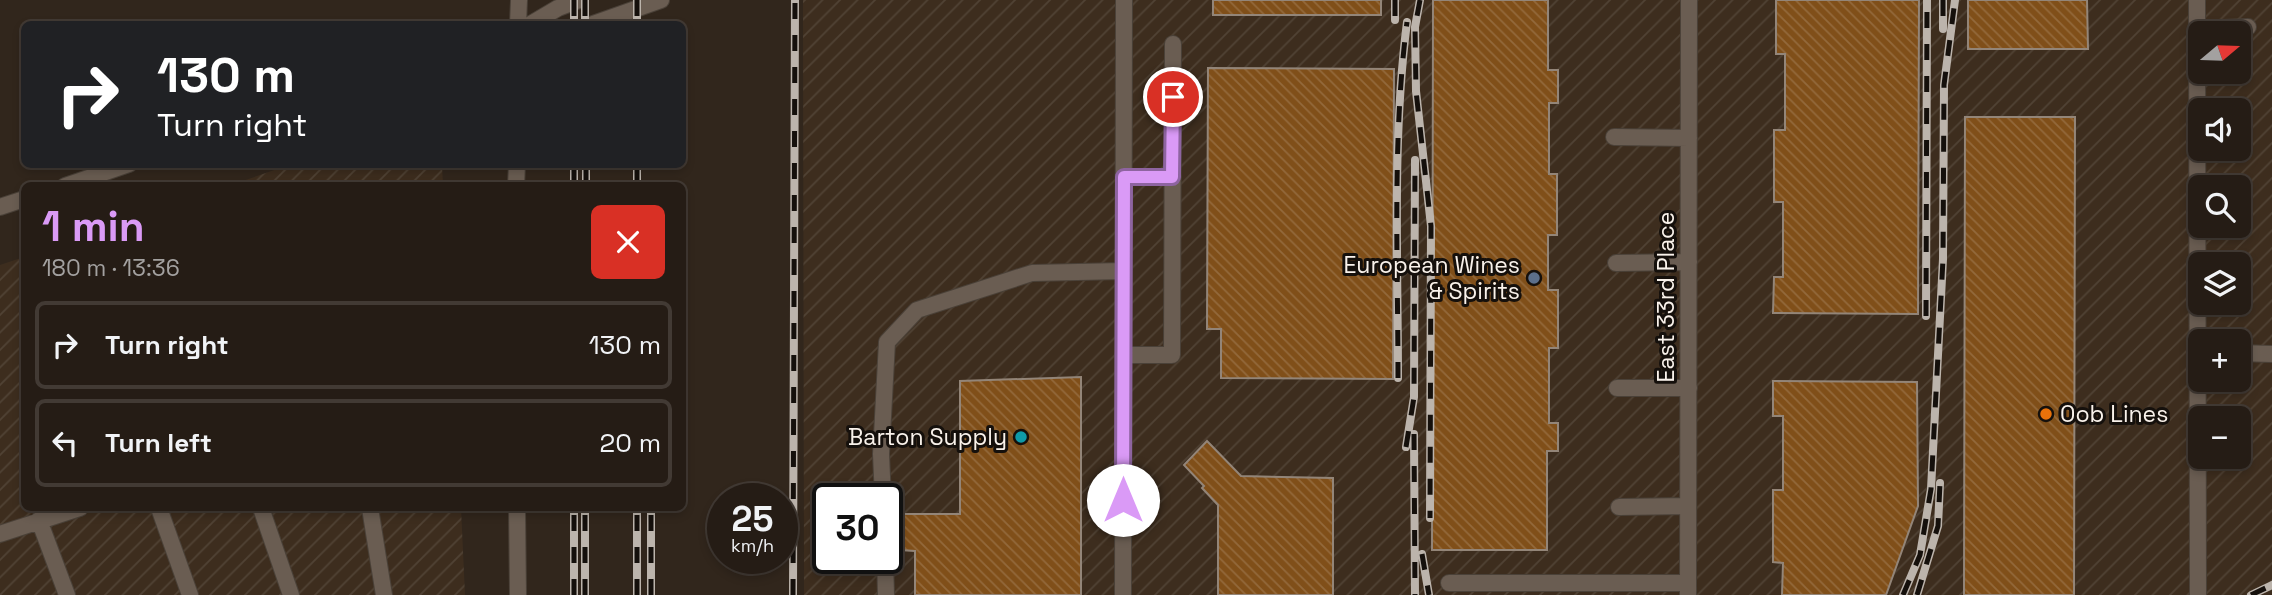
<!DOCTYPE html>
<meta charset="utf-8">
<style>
body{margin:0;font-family:"Space Grotesk",sans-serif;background:#2d251e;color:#f1f3f6;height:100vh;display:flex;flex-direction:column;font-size:26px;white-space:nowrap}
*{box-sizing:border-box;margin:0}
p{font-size:23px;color:#a3a1a0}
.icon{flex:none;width:38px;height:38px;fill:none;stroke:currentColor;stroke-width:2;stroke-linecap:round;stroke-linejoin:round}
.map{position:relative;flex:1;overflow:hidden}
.sheet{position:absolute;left:21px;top:182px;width:665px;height:329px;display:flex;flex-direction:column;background:#251c15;border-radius:10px;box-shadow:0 4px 10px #0003,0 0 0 2px #423a34}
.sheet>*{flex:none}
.banner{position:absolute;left:21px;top:21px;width:665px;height:147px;border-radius:10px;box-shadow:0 4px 10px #0003,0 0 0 2px #423a34;background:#202124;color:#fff;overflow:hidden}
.needle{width:46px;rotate:71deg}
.fabs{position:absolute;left:2188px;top:21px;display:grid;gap:14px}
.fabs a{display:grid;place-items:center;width:63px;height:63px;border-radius:10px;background:#251c15;box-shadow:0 4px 10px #0003,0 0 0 2px #423a34;font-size:35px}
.speed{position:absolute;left:707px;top:483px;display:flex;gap:14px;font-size:35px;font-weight:700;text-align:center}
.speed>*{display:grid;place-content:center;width:91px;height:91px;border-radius:50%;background:#251c15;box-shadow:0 4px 10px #0003,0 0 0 2px #423a34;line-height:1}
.speed small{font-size:18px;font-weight:400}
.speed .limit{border:4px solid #111;border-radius:10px;background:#fff;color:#111}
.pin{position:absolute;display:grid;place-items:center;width:60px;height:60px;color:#fff;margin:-30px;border:4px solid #fff;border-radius:50%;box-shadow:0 2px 7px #0007}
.me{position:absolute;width:77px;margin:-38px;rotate:0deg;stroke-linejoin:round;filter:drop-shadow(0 0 5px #0008)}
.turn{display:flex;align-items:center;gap:24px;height:147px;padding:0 21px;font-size:32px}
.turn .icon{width:91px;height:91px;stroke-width:2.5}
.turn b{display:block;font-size:49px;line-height:60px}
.round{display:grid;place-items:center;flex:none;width:74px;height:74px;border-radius:10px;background:#2d251e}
.headline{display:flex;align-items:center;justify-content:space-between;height:119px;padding:0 21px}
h1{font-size:42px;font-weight:600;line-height:52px;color:#da9af6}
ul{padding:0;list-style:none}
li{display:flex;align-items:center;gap:21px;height:88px;margin:0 14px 10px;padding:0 7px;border:4px solid #423a34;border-radius:10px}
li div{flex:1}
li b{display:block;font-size:26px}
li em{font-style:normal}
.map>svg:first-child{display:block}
.industrial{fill:url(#industrial-furrows);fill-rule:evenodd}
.building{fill:url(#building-back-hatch);stroke:#938578;stroke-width:2}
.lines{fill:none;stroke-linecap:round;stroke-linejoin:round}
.minor-casing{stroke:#4a4138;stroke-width:18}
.minor{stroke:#6a5d52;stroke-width:16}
.rail-casing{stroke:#bcb4ac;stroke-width:8}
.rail{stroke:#15100c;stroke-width:5;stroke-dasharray:16;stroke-linecap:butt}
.route-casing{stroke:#8e64a0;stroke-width:18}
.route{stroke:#da9af6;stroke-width:12}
.service-dot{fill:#5c6f8a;stroke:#15100c;stroke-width:2.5}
.food-dot{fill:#e8710a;stroke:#15100c;stroke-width:2.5}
.culture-dot{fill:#0f9aa8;stroke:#15100c;stroke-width:2.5}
.labels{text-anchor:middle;stroke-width:6;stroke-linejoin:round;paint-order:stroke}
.poi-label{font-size:23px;fill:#f9f2eb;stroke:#15100c;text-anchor:end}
.street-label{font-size:23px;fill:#f9f2eb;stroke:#15100c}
</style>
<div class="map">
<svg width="2272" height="595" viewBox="0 0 2272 595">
<defs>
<pattern id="industrial-furrows" width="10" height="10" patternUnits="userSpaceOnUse" patternTransform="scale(1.75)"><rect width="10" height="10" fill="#3d2d1e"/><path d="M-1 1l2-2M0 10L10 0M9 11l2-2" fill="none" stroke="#504234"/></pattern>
<pattern id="building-back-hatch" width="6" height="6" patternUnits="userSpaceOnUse" patternTransform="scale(1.75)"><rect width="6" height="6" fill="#804f19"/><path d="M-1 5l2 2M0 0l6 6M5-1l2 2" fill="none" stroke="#93693b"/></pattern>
</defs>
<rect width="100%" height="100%" fill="#31261c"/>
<path class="industrial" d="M803 0H2272V595H804ZM2200 33H2238V72H2200ZM2200 110H2238V149H2200ZM2200 187H2238V226H2200ZM2200 264H2238V303H2200ZM2200 341H2238V380H2200ZM2200 418H2238V457H2200ZM828 499H887V558H828Z
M292 164 442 165 443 185H231Z
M24 257V508H461L465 595H0V265Z"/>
<path class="building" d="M1213 0H1381V15H1213Z
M1433 0H1548V70H1558V103H1549V174H1557V235H1548V290H1558V348H1549V423H1558V451H1547V550H1432Z
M1776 0H1919L1918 314 1773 313 1774 277H1783V202H1774V130H1785V54H1776Z
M1968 0H2087L2088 49H1968Z
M1208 68 1394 69 1393 379 1221 378V329H1207Z
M1965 117H2075L2074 595H1964Z
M1081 377V595H915V551L900 550V514H960V381Z
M1773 381 1917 382 1918 506 1886 595H1782L1783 563 1773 562V490H1783V416H1773Z
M1207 441 1241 476 1333 478V595H1218V505L1202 488 1204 486 1184 465Z"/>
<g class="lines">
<defs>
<path id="minor" d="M2197 0 2198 595
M518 24 519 0
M531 24 558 8 579 0
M593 24 661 0
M2197 29 2248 27
M1614 137 1689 138
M1124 177H1173
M65 186 129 164
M516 186 517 164
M0 207 24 199
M1616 263 1689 262
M2238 353 2272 354
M1123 355H1172L1173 44
M1617 388H1689
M883 499 881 454 887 342 917 310 1032 273 1123 271
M1619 507 1688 506
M159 508 190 595
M261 508 291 595
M370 508 384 595
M517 508 518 595
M39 520 67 595
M0 534 80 508
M885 558 886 595
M1449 583H1688
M1123 595 1124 0
M1688 595 1689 0"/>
</defs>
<use href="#minor" class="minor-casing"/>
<use href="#minor" class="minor"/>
<defs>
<path id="rail" d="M574 0V24
M585 0V24
M637 0V24
M1395 0V20
M1420 0 1415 27 1416 91 1431 226 1430 518
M1943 0V29
M574 164V186
M637 164V186
M586 186V164
M1926 316 1927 0
M1398 378C1398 260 1392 139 1407 22
M1414 434 1415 595
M1406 447 1414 397 1415 160
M1422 554 1429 595
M574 595V508
M585 595V508
M637 595V508
M651 595V508
M793 595 795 0
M1903 595 1920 555 1931 489 1943 259 1944 85 1955 0
M1917 595 1938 526 1940 483
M2251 595 2272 585"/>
</defs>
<use href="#rail" class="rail-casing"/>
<use href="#rail" class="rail"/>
</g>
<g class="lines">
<defs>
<path id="route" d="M1123 500 1124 177H1172L1173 97"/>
</defs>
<use href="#route" class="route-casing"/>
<use href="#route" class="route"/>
</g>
<circle class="service-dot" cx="1534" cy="278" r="7"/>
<circle class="food-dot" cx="2046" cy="414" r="7"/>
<circle class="culture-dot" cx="1021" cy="437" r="7"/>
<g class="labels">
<g class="poi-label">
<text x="1520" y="273">European Wines<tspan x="1520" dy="26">&amp; Spirits</tspan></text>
<text x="2060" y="422" text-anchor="start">Oob Lines</text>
<text x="1007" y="445">Barton Supply</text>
</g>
<g class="street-label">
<text transform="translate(1666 297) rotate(-90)" y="8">East 33rd Place</text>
</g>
</g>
</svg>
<div class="fabs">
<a><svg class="needle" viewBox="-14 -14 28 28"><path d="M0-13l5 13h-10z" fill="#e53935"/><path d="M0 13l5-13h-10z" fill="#a3a1a0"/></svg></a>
<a><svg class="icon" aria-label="sound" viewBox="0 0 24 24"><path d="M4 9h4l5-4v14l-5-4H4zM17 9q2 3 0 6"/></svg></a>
<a><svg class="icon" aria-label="search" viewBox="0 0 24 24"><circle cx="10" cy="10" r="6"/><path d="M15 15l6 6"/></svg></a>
<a><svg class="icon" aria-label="layers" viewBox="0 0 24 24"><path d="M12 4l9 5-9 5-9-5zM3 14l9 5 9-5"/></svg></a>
<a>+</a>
<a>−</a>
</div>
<div class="speed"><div>25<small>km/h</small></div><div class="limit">30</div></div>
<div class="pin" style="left:1173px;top:97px;background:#d93025"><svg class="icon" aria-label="arrive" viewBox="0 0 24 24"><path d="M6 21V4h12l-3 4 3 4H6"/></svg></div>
<svg class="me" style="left:1123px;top:500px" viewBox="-20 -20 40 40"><circle r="19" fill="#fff"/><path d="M0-13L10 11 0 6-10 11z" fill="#da9af6"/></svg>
<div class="banner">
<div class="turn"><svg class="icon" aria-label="right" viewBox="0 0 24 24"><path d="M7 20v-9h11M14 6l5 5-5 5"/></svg><div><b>130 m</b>Turn right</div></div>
</div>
<section class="sheet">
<div class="headline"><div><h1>1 min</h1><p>180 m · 13:36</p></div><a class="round" style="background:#d93025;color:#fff"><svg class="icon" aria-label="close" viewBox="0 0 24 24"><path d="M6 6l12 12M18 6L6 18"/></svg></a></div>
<ul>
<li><svg class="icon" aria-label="right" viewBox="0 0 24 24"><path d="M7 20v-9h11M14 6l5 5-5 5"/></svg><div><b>Turn right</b></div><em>130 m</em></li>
<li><svg class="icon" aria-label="left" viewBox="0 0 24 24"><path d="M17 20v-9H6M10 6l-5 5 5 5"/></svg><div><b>Turn left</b></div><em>20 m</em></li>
</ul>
</section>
</div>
